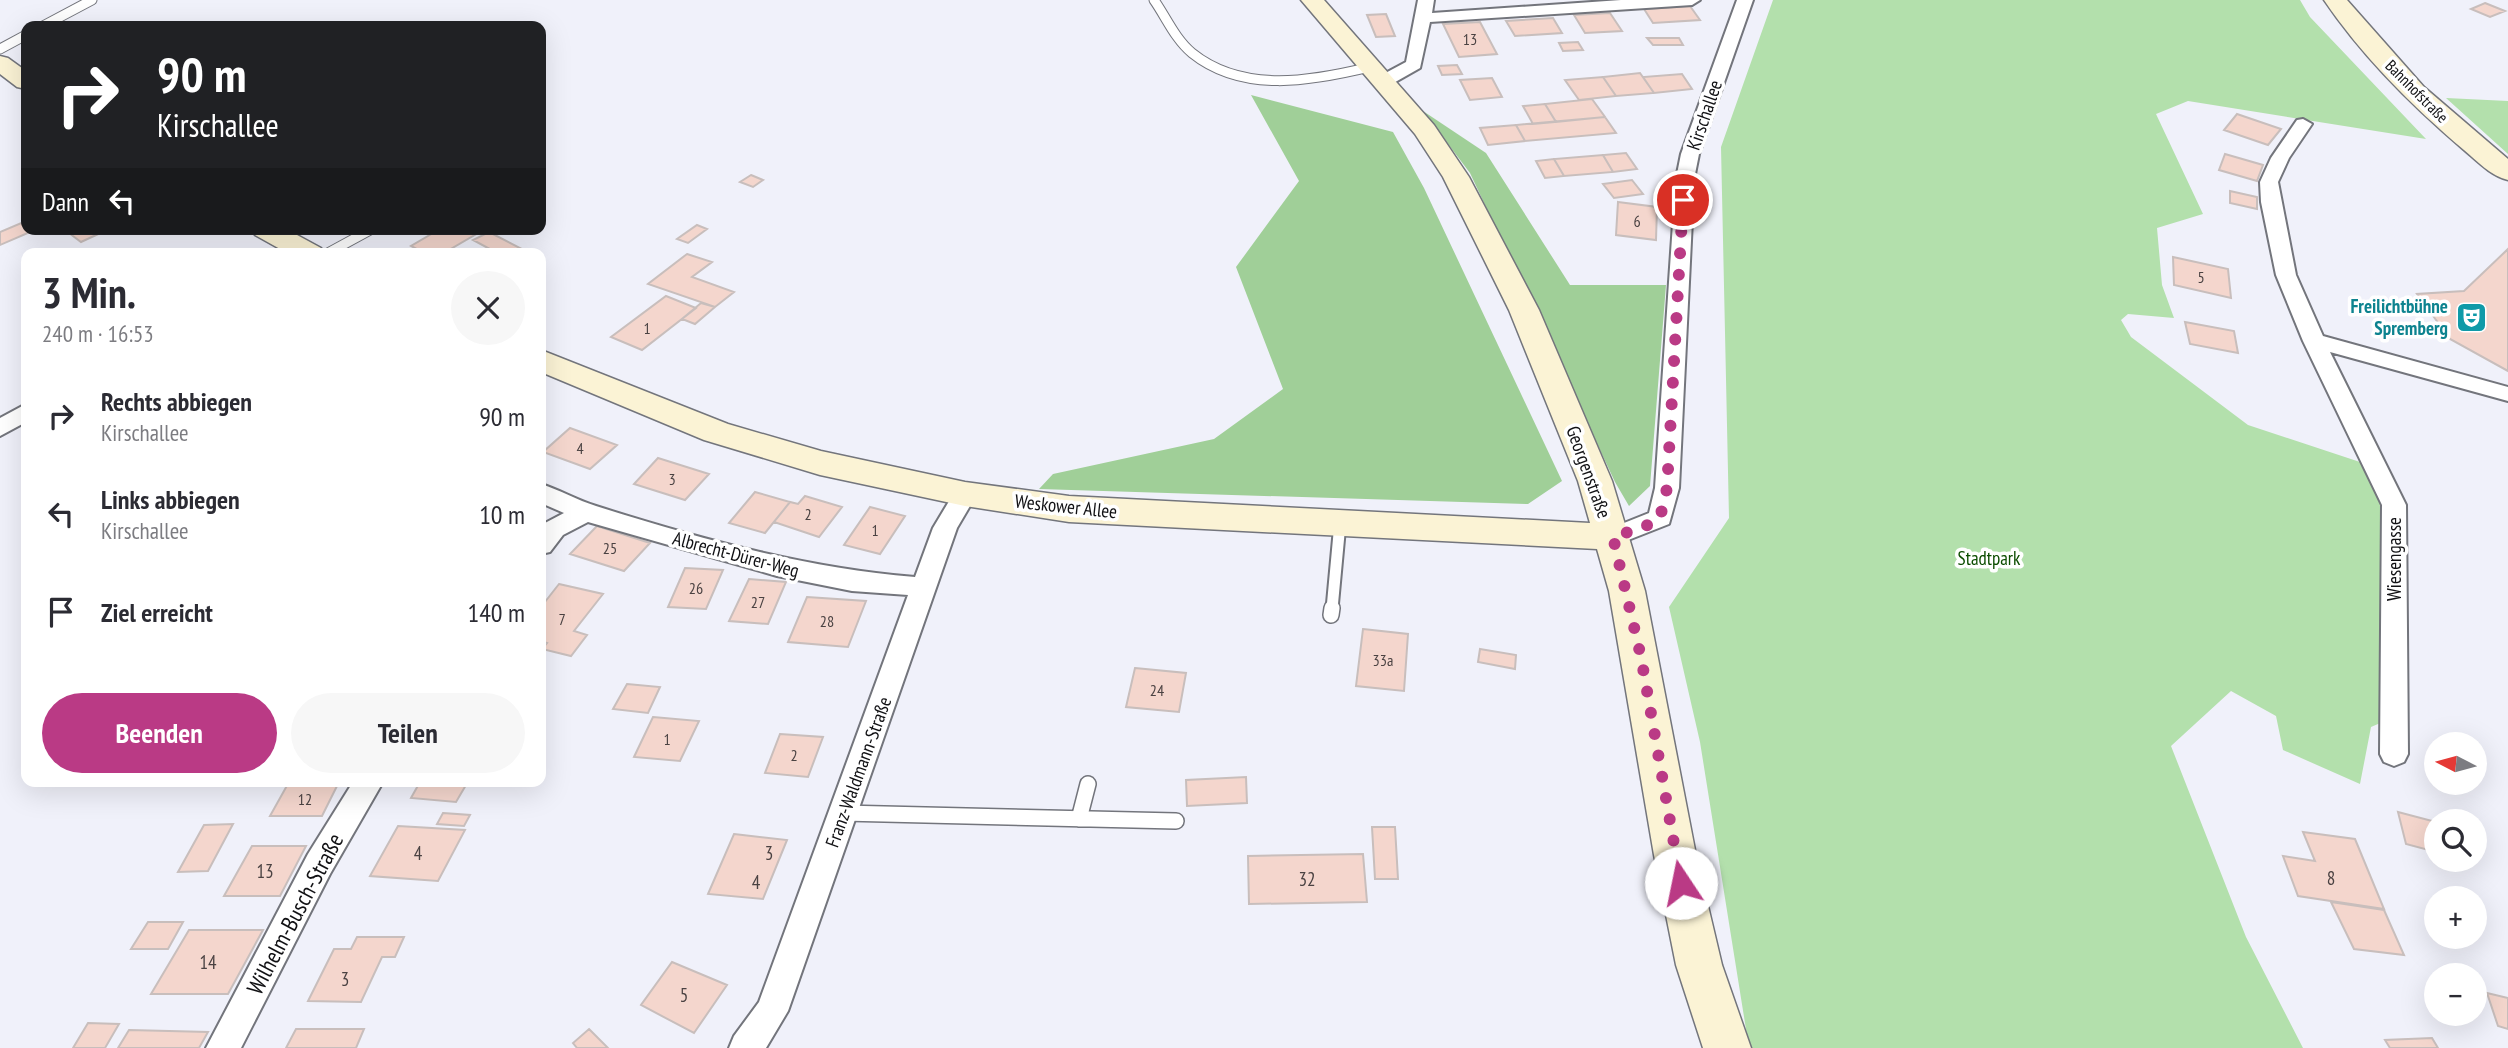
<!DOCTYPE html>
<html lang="de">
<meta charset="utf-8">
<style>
body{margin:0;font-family:"PT Sans Narrow",sans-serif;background:#f7f7f7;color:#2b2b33;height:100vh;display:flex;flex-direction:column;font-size:26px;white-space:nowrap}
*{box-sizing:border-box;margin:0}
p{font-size:23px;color:#7c7c81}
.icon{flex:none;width:38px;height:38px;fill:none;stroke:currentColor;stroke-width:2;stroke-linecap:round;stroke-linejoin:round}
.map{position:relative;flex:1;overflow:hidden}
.sheet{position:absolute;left:21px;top:248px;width:525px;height:539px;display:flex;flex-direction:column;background:#fff;border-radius:14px;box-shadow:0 7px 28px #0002}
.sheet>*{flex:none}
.guide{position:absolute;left:21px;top:21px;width:525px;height:214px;border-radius:14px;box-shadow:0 7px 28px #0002;background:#202124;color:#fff;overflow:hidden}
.needle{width:46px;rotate:276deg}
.controls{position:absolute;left:2424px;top:732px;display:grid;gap:14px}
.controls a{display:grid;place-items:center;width:63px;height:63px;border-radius:50%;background:#fff;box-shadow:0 7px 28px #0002;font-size:35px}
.pin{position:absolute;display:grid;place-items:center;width:60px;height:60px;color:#fff;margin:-30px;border:4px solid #fff;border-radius:50%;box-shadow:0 2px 7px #0007}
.me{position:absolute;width:77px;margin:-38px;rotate:349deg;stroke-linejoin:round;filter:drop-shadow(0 0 5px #0008)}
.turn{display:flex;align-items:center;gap:24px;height:147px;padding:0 21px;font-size:32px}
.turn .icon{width:91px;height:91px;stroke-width:2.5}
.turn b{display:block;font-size:49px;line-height:60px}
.then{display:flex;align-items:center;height:66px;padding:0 21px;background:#0003;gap:14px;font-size:26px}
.round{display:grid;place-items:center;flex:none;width:74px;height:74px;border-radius:37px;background:#f7f7f7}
.headline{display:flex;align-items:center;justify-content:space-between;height:119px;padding:0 21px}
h1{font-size:42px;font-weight:700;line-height:52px}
.cta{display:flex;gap:14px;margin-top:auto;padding:14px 21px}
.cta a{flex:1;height:80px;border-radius:42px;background:#ba3a85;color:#fff;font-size:28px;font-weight:700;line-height:80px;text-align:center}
.cta a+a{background:#f7f7f7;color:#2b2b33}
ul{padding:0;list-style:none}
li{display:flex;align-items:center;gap:21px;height:98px;padding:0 21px}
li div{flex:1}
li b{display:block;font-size:26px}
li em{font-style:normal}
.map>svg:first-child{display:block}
.green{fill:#b3e0ac}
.forest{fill:#a0cf98}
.building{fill:#f4d6cd;stroke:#c8bebc;stroke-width:2}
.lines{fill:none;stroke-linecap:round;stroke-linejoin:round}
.lane-far2-casing{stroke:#73757c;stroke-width:11}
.lane-far1-casing{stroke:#73757c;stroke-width:15}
.lane-casing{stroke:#73757c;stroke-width:18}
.street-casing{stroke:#73757c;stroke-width:4}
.secondary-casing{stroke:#73757c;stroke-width:3}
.lane-far2{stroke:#fff;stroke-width:9}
.lane-far1{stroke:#fff;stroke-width:11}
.lane{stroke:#fff;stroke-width:15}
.street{fill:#fff;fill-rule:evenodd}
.secondary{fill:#fbf3d5;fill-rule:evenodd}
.route{stroke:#ba3a85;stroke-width:12;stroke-dasharray:0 21.6}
.labels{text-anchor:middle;stroke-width:7;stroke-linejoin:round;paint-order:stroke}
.number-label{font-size:16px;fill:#4a4242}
.far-street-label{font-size:16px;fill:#111114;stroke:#fff}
.street-label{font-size:19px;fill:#111114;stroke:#fff}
.culture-label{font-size:19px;font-weight:bold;fill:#0d838f;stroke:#fff;text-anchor:end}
.park-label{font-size:19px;fill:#0c4d00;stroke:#fff}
.near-number-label{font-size:19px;fill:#4a4242}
.near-street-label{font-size:23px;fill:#111114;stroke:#fff}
</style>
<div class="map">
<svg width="2508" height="1048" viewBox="0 0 2508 1048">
<rect width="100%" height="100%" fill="#f0f1fa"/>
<path class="green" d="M1773 0H2300L2310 17 2426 139 2188 101 2156 114 2203 214 2157 228 2162 285 2174 318 2128 314 2121 320 2131 337 2248 425 2369 465 2389 504 2385 721 2371 727 2360 784 2283 750 2276 716 2231 691 2171 746 2246 937 2303 1048H1749L1700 742 1669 607 1729 518 1721 147Z
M2446 98 2508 101V154Z"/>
<path class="forest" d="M1251 95 1393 132 1424 188 1562 481 1528 504 1039 489 1053 474 1214 439 1283 389 1236 267 1299 181Z
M1423 111 1486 153 1570 285H1666L1650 486 1629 506 1615 482 1470 173Z"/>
<path class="building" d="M2485 3 2505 11 2490 17 2471 9Z
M1690 6 1700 20 1653 23 1644 9Z
M1610 13 1622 31 1585 33 1574 15Z
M1386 14 1395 36 1376 37 1367 15Z
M1553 18 1562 33 1515 36 1506 21Z
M1480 22 1497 54 1459 57 1443 24Z
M1647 38H1679L1683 45H1653Z
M1578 42 1583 50 1563 51 1559 43Z
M1457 65 1462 74 1442 75 1438 66Z
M1640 73 1654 93 1616 96 1603 77Z
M1682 74 1692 89 1654 93 1643 77Z
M1603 77 1616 96 1579 100 1565 80Z
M1492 78 1502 97 1470 100 1460 80Z
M1592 99 1605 117 1556 122 1545 104Z
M1545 104 1556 122 1533 124 1523 106Z
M2237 114 2281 129 2268 145 2224 130Z
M1605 117 1616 133 1525 141 1516 125Z
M1516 125 1525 141 1488 145 1480 128Z
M1626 153 1637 169 1613 172 1603 155Z
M2225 154 2263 165 2257 181 2219 170Z
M1603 155 1613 172 1564 176 1554 159Z
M1554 159 1564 176 1545 178 1536 161Z
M751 175 763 180 753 187 740 182Z
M1632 180 1643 194 1614 198 1603 184Z
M2230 191 2257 197V209L2230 203Z
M1618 202 1657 207 1656 240 1616 235Z
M26 221V229H37L0 245V232Z
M697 225 707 229 688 243 677 239Z
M77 229H109L81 242 69 233Z
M440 229H470L478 233 442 254H426L411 246Z
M489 232 520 248 510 254H499L473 240Z
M2508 249V371L2450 339 2417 294 2464 291Z
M687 254 712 262 692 277 734 292 715 307 648 284Z
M2173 257 2228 269 2231 298 2174 285Z
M666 296 696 308 642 350 611 337Z
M701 303 715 307 695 324 682 319Z
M2185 322 2234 331 2238 353 2190 344Z
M570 428 617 445 590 469 543 452Z
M658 458 709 474 685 500 634 484Z
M755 492 790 502 765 533 729 523Z
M805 496 842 507 819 537 774 522 790 502 798 504Z
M870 507 905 516 880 554 844 545Z
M597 526 650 543 624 571 570 554Z
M685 568 723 570 706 609 668 607Z
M749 579 786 582 768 624 729 621Z
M559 584 603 594 574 631 587 635 571 656 542 649 547 643 541 641V607Z
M807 597 866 601 848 647 788 642Z
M1363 629 1408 634 1404 691 1356 686Z
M1480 649 1516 655 1515 669 1478 662Z
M1135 668 1186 673 1179 712 1126 707Z
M627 684 660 687 648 713 613 709Z
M653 717 699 721 680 761 634 757Z
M780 734 823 737 808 777 765 773Z
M1246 777 1247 803 1187 806 1186 780Z
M289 782H339L322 816H270Z
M420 782H483L480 786 466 785 456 802 411 798Z
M2398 812 2436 822V852L2406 844Z
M443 813 470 815 464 826 437 824Z
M233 824 208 871 178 872 204 825Z
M398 826 465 830 438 881 370 876Z
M1372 827H1395L1398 879H1375Z
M2303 832 2355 839 2384 909 2298 896 2283 856 2315 861Z
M734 834 787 840 763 899 708 894Z
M252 846H306L280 896H224Z
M1363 854 1367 902 1249 904 1248 856Z
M2331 902 2384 910 2404 955 2354 949Z
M148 922H183L168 949H131Z
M189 930H263L228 994H151Z
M357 937H404L395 957H382L361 1002 308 1001 334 949H351Z
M672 962 727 985 694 1033 641 1005Z
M2487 993 2508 998V1029L2498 1026Z
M88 1023 119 1024 105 1048H73Z
M296 1029H364L356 1048H286Z
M589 1029 608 1048H577L573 1043Z
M129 1030 208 1032 199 1048H118Z
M2432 1038 2438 1048H2390L2385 1040Z"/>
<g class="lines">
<defs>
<path id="lane-far2" d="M1154 0C1166 17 1175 39 1192 53 1243 94 1312 81 1370 67
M43 26 92 0
M0 49 26 35
M326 254 372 229"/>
<path id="lane-far1" d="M1332 609 1340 523"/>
<path id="lane" d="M1331 615 1332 608
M843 813 1176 821
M1079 819 1088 784"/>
<path id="street" d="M1418 0H1434L1432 13 1621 0H1700L1692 5 1430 22 1420 68 1390 85H1378L1375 81 1378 77 1406 62Z
M1737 0H1753L1699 154 1694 179 1679 488 1669 524 1613 546 1604 543 1601 537 1604 531 1649 513 1655 488 1676 179 1681 154Z
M2303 119 2312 124 2289 158 2278 182 2296 275 2323 336 2508 387V401L2330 352 2406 505 2408 754 2404 762 2394 766 2384 762 2380 754 2382 505 2303 341 2276 275 2261 202 2260 182 2271 158 2297 120Z
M26 404V422L0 436V418Z
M541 484C560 490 577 500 596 506 700 539 806 568 915 577L933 528 957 488 965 485 973 488 977 494 957 528 788 1011 766 1048H729L734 1036 759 1002 908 595 852 591 777 576 588 522 563 535 550 552 541 554V528L545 523 564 513 541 503Z
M353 782H383L330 874 241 1048H206L308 854Z"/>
<path id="secondary" d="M1301 0H1324L1434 125 1469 177 1539 310 1612 481 1645 591 1696 855 1722 965 1751 1048H1703L1676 965 1654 855 1609 591 1597 549 1069 522 965 506 820 475 704 440 541 372V350L728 424 821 451 965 482 1069 496 1590 523 1578 481 1509 310 1443 177 1415 134Z
M2324 0H2347L2424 87 2508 159V180C2491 176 2477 161 2464 150 2412 106 2362 56 2324 0Z
M0 56 8 58 26 71V89L17 87 0 74Z
M251 229H286L321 248 325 254H289L255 235Z"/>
</defs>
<use href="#lane-far2" class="lane-far2-casing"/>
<use href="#lane-far1" class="lane-far1-casing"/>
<use href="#lane" class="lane-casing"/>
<use href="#street" class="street-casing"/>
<use href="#secondary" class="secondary-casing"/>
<use href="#lane-far2" class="lane-far2"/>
<use href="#lane-far1" class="lane-far1"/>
<use href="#lane" class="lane"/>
<use href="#street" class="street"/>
<use href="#secondary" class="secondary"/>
</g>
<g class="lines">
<path class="route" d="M1681 883 1641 657 1613 537 1644 527 1660 518 1667 488 1683 200"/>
</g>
<defs>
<symbol id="theatre-square" viewBox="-11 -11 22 22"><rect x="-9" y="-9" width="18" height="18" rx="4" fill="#0f9aa8" stroke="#fff"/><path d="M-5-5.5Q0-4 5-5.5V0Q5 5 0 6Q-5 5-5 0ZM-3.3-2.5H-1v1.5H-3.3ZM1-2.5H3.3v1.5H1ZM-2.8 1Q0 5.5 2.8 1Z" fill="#fff"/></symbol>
</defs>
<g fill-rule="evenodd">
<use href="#theatre-square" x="2454" y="300" width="35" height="35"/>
</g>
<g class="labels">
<g class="number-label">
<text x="1470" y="45">13</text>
<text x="1637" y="227">6</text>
<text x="2201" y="283">5</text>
<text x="647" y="334">1</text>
<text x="580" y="454">4</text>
<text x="672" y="485">3</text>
<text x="808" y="520">2</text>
<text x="875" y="536">1</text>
<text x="610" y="554">25</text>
<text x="696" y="594">26</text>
<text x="758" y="608">27</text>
<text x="562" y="625">7</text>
<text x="827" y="627">28</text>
<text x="1383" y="666">33a</text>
<text x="1157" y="696">24</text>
<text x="667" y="745">1</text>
<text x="794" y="761">2</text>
<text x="305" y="805">12</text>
</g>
<g class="far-street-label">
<text transform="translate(2417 91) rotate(45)" y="6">Bahnhofstraße</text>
</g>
<g class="street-label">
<text transform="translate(1704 115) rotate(-71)" y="7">Kirschallee</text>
<text transform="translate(1589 472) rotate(70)" y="7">Georgenstraße</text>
<text transform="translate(1066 506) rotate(6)" y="7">Weskower Allee</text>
<text transform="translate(736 554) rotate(15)" y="7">Albrecht-Dürer-Weg</text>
<text transform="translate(2394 559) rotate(-90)" y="7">Wiesengasse</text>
<text transform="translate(858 772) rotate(-70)" y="7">Franz-Waldmann-Straße</text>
</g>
<g class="culture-label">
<text x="2448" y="313">Freilichtbühne<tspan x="2448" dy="22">Spremberg</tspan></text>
</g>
<g class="park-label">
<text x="1989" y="565">Stadtpark</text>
</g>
<g class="near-number-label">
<text x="418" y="860">4</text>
<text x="769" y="860">3</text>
<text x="265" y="878">13</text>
<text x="2331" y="885">8</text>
<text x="1307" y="886">32</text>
<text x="756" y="889">4</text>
<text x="208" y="969">14</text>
<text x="345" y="986">3</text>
<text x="684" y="1002">5</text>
</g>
<g class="near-street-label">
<text transform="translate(295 914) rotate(-62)" y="8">Wilhelm-Busch-Straße</text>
</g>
</g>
</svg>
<div class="controls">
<a><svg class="needle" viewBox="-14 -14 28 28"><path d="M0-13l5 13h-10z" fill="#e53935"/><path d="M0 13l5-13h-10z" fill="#7c7c81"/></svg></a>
<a><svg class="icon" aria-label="search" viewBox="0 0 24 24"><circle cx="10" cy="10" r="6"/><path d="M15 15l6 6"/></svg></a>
<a>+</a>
<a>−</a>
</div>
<div class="pin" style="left:1683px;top:200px;background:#d93025"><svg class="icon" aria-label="arrive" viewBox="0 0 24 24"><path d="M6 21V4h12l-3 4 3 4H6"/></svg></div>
<svg class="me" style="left:1681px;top:883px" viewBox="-20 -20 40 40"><circle r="19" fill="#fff"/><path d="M0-13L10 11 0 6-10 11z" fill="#ba3a85"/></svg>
<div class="guide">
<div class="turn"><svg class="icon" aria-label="right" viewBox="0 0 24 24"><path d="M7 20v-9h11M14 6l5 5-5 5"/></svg><div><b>90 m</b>Kirschallee</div></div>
<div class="then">Dann<svg class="icon" aria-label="left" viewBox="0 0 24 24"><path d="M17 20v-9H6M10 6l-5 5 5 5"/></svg></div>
</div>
<section class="sheet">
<div class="headline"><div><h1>3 Min.</h1><p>240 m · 16:53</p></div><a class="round"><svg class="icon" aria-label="close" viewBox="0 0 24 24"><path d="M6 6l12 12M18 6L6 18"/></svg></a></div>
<ul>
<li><svg class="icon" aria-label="right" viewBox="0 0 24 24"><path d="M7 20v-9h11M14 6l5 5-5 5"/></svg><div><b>Rechts abbiegen</b><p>Kirschallee</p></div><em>90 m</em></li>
<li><svg class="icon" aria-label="left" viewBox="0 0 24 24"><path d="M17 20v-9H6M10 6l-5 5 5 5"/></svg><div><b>Links abbiegen</b><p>Kirschallee</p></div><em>10 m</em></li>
<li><svg class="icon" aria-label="arrive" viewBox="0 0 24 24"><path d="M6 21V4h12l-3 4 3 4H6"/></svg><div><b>Ziel erreicht</b></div><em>140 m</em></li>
</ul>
<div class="cta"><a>Beenden</a><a>Teilen</a></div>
</section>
</div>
